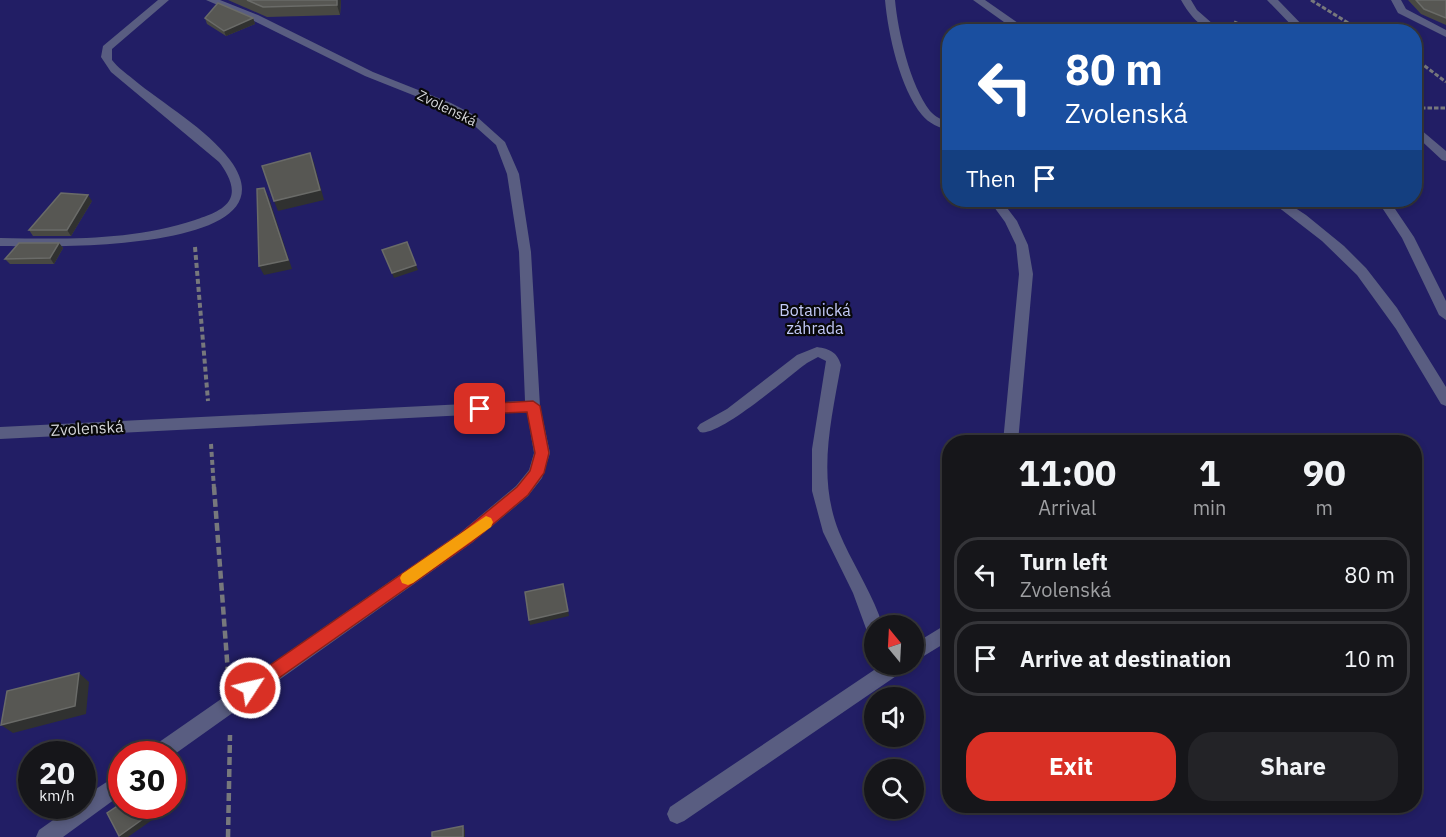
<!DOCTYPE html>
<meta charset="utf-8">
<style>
body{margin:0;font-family:"IBM Plex Sans",sans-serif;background:#232327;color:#f1f3f6;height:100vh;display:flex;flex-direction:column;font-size:22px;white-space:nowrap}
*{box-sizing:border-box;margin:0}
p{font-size:20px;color:#9e9fa2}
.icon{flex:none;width:33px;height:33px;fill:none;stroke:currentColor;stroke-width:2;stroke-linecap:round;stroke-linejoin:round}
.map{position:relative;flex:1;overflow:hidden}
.drawer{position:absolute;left:942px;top:435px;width:480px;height:378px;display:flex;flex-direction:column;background:#16161a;border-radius:24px;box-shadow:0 3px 9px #0003,0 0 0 2px #353539}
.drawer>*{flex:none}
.banner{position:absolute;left:942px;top:24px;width:480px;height:183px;border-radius:24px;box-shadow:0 3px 9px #0003,0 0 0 2px #353539;background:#1a4fa0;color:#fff;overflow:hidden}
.needle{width:39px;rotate:342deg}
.controls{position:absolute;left:864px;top:615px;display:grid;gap:12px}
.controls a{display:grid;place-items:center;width:60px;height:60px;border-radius:50%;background:#16161a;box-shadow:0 3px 9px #0003,0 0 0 2px #353539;font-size:30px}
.speed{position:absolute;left:18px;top:741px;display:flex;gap:12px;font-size:30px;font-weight:700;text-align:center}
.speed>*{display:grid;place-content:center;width:78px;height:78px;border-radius:50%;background:#16161a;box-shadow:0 3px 9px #0003,0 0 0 2px #353539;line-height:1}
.speed small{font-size:15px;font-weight:400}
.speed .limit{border:9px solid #d22;background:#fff;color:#111}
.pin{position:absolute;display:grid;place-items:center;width:51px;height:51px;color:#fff;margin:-26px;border-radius:12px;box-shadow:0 3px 9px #0006}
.me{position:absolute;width:66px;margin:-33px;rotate:55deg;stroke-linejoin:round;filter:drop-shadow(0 0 4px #0008)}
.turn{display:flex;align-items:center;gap:21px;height:126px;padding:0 24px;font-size:27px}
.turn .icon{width:78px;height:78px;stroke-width:2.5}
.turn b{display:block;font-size:42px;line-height:51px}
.then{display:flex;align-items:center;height:57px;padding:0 24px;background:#0003;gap:12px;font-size:22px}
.eta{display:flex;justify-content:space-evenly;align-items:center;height:102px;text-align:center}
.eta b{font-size:36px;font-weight:800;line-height:42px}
.action{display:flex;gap:12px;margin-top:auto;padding:12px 24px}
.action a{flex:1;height:69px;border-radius:24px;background:#d93025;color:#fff;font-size:24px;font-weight:800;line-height:69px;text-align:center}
.action a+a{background:#232327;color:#f1f3f6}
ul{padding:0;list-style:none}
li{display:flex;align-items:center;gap:18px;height:75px;margin:0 12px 9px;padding:0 12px;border:3px solid #353539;border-radius:24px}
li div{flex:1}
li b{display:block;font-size:22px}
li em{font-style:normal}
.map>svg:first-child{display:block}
.green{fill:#221e65;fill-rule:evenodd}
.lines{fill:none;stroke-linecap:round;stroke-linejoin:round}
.path-far2{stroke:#77787c;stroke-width:3;stroke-dasharray:4.5 2;stroke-linecap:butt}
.path-far1{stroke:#77787c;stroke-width:4;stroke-dasharray:5 3;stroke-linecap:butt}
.path{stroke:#77787c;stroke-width:4.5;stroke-dasharray:8 4;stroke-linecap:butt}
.minor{fill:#595d81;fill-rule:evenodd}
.wall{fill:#484843}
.shaded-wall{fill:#303130}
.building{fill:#575753;stroke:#6a6b68;stroke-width:1.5}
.route{fill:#d93025;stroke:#8d1f18;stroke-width:1.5}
.slow{fill:#f59e0b}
.labels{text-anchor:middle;stroke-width:4.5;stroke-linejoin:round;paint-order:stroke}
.far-street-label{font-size:14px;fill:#d4d5d9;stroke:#08080a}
.park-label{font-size:16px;fill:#c4cbf8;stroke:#08080a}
.street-label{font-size:16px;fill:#d4d5d9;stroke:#08080a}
</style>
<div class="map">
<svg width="1446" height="837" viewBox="0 0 1446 837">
<rect width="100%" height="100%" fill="#1d1e23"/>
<path class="green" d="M0 0H1446V837H0ZM950 32H1414V200H950ZM950 442H1414V806H950ZM874 626H914V664H874ZM874 698H914V736H874ZM32 754H82V806H32ZM122 754H172V806H122ZM874 770H914V808H874Z"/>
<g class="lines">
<path class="path-far2" d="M1311 0 1363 32
M1234 22 1258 32
M1414 58 1446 82
M1421 108H1446"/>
<path class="path-far1" d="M195 247 208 401
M211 444 214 489"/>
<path class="path" d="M214 487 228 673
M228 837 230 735"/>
<path class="minor" d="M158 0H169L112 49V60C118 68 126 73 133 79 163 104 207 129 230 160 300 254 42 247 0 246V238C66 239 132 241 195 220 206 216 224 211 230 199 236 187 226 171 219 162L111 72 101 57 103 46Z
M206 0H220L258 15 373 72 451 103 476 116 505 142 519 174 531 252 540 406 550 453 542 478 528 496 473 542 172 756 149 754 152 747 461 532 516 486 529 470 534 453 527 412 0 439V427L525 401 519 252 507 174 496 145 468 120 443 107 365 76 250 19Z
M885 0H895C898 32 910 85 930 111 935 117 943 120 950 123V131C940 128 928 123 922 115 900 88 888 34 885 0Z
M973 0H985L1031 32H1018Z
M1181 0H1191L1197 10 1222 32C1203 32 1190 16 1181 0Z
M1267 0H1278L1309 32H1298Z
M1391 0H1401L1406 9 1446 30V37L1398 13Z
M1414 124 1446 151V161L1442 160 1414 134Z
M989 200H1001L1017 221 1028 245 1033 274 1018 442H1003L1019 274 1016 245 1005 222Z
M1269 200H1283L1306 215 1344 246 1366 268 1397 308 1446 387V406L1441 404 1396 329 1357 275 1322 241Z
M1377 200H1389L1414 237 1446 301V320L1439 315 1402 238Z
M817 347C830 349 837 352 841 365 831 421 817 477 839 532 851 561 868 586 879 615L882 626H874V636L868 634 853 593 823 532 812 491V449L826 361 818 357 807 363C789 376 718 438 700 432L697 428 700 424 727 409 797 355Z
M950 622V640L914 662V644Z
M883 664H908L905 670 684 821 677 824 670 821 667 814 670 807Z
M122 772V794L63 837H36L39 830 73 806H82V798Z"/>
</g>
<path class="wall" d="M228 0H341L340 15 267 17Z
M1408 0H1446V25L1421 14Z
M205 18H253L255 24 226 36 207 24Z
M92 201 71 236H33L29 230Z
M59 243 63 248 54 264H10L5 259Z"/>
<path class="shaded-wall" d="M337 0H341L340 15 337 5Z
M253 18 255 24 226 36 224 31Z
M310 153 314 163 324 200 278 211 274 201Z
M264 188 269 198 292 269 264 275 259 266Z
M88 195 92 201 71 236 67 230Z
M59 243 63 248 54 264 50 258Z
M416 265 418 270 394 278 392 273Z
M564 589 569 616 530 625 529 620Z
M79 673 89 682 86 714 13 733 1 725Z
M172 795 176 802 172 805Z
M161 806H172L128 837H121L119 836Z
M463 826 465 830V837H463Z"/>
<path class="building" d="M247 0H337V5L263 7Z
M1416 0H1446V18L1424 9Z
M218 3 253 18 224 31 205 18Z
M310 153 320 190 274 201 262 166Z
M264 188 288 260 259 266 257 189Z
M61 193 88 195 67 230H29Z
M407 242 416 265 392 273 382 250Z
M19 243H59L50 258 5 259Z
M563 584 568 611 529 620 525 592Z
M79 673 75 706 1 725 7 691Z
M122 803V806H161L119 836 107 813Z
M463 826V837H432V832Z"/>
<path class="route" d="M533 401 540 406 549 453 544 473 528 495 472 542 256 694 250 696 244 694 242 688 244 683 461 533 517 487 530 471 535 453 527 412 480 414 474 409 480 404Z"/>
<path class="slow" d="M486 516 491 518 493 522 491 527 413 583 408 585 402 583 400 578 402 574Z"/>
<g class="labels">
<g class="far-street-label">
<text transform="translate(447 108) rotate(26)" y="5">Zvolenská</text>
</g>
<g class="park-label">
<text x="815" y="316">Botanická<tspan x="815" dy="18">záhrada</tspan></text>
</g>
<g class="street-label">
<text transform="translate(87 428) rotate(-3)" y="6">Zvolenská</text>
</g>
</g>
</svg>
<div class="controls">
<a><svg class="needle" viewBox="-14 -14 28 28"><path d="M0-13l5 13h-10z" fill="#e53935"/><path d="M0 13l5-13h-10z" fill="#9e9fa2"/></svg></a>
<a><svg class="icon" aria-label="sound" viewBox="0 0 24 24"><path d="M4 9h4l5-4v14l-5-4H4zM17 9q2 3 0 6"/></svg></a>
<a><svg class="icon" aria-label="search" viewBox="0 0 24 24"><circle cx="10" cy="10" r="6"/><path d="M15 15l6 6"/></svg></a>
</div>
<div class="speed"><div>20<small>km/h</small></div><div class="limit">30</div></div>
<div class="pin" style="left:480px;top:409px;background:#d93025"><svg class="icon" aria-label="arrive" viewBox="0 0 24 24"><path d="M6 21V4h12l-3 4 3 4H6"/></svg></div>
<svg class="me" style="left:250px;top:688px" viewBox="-20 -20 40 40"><circle r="17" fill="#d93025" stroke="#fff" stroke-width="3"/><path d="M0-11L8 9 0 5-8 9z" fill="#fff"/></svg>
<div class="banner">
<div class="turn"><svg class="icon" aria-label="left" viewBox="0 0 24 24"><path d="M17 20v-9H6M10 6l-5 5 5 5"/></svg><div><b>80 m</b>Zvolenská</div></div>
<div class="then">Then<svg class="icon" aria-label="arrive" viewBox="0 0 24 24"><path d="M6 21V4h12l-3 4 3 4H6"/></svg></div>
</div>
<section class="drawer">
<div class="eta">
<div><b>11:00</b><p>Arrival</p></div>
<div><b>1</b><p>min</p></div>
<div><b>90</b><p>m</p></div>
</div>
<ul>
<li><svg class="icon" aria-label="left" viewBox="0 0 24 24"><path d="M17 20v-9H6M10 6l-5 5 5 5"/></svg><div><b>Turn left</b><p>Zvolenská</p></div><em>80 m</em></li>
<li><svg class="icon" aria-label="arrive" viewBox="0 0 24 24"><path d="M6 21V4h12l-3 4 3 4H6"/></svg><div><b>Arrive at destination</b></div><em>10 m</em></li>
</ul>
<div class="action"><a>Exit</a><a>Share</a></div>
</section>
</div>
